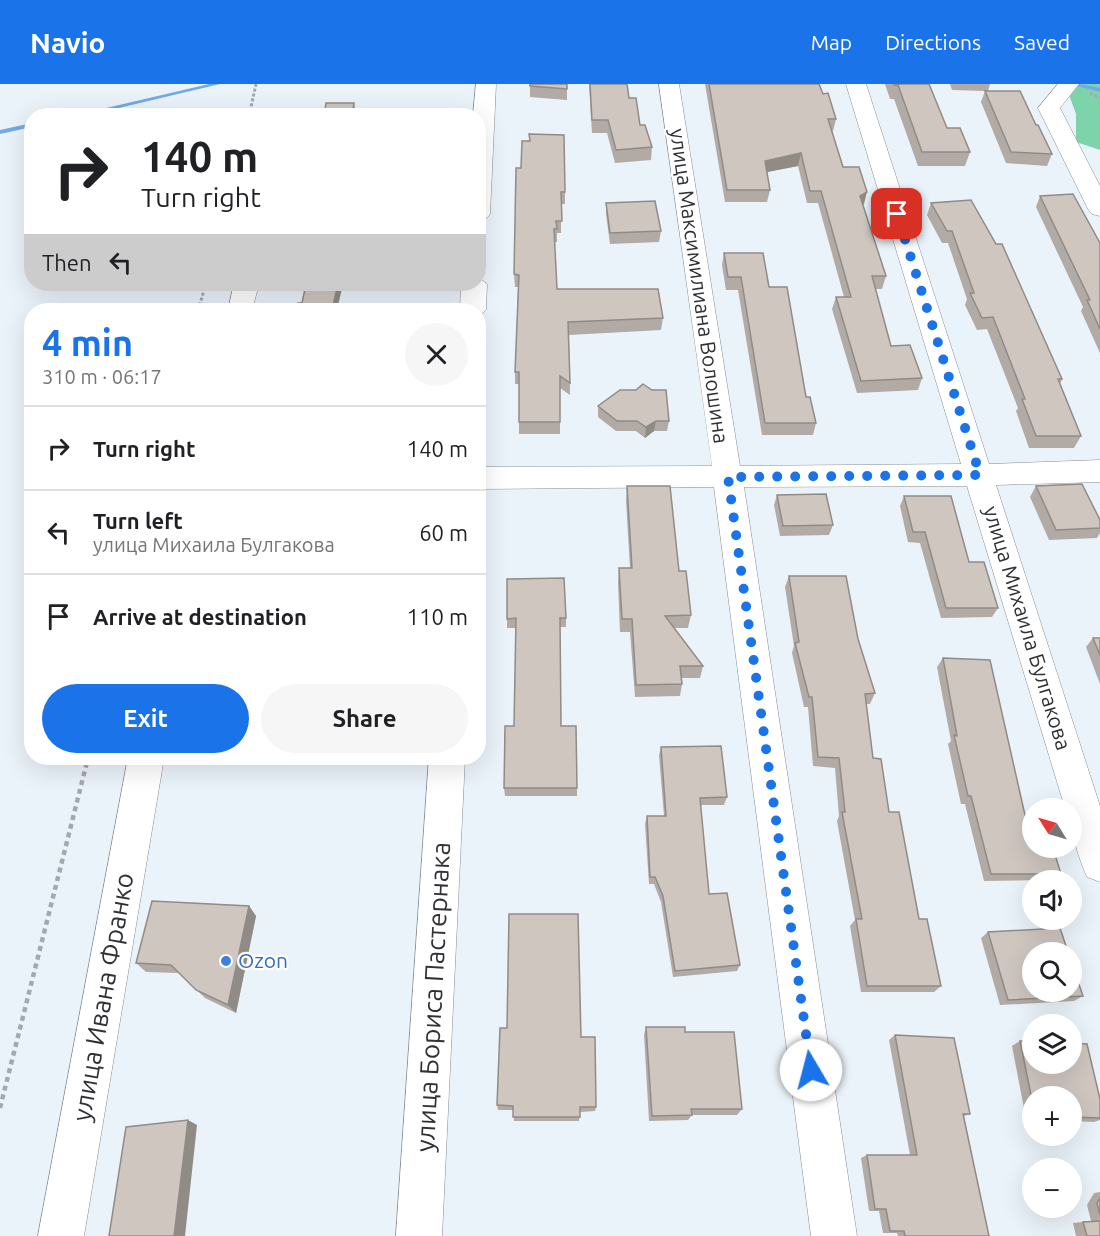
<!DOCTYPE html>
<meta charset="utf-8">
<style>
body{margin:0;font-family:Ubuntu,sans-serif;background:#f6f6f6;color:#202124;height:100vh;display:flex;flex-direction:column;font-size:22px;white-space:nowrap}
*{box-sizing:border-box;margin:0}
p{font-size:20px;color:#757577}
.icon{flex:none;width:33px;height:33px;fill:none;stroke:currentColor;stroke-width:2;stroke-linecap:round;stroke-linejoin:round}
.map{position:relative;flex:1;overflow:hidden}
.side{position:absolute;left:24px;top:219px;width:462px;height:462px;display:flex;flex-direction:column;background:#fff;border-radius:24px;box-shadow:0 6px 24px #0002}
.side>*{flex:none}
.banner{position:absolute;left:24px;top:24px;width:462px;height:183px;border-radius:24px;box-shadow:0 6px 24px #0002;background:#fff;color:#202124;overflow:hidden}
.needle{width:39px;rotate:307deg}
.buttons{position:absolute;left:1022px;top:714px;display:grid;gap:12px}
.buttons a{display:grid;place-items:center;width:60px;height:60px;border-radius:50%;background:#fff;box-shadow:0 6px 24px #0002;font-size:30px}
.pin{position:absolute;display:grid;place-items:center;width:51px;height:51px;color:#fff;margin:-26px;border-radius:12px;box-shadow:0 3px 9px #0006}
.me{position:absolute;width:66px;margin:-33px;rotate:352deg;stroke-linejoin:round;filter:drop-shadow(0 0 4px #0008)}
.turn{display:flex;align-items:center;gap:21px;height:126px;padding:0 18px;font-size:27px}
.turn .icon{width:78px;height:78px;stroke-width:2.5}
.turn b{display:block;font-size:42px;line-height:51px}
.then{display:flex;align-items:center;height:57px;padding:0 18px;background:#0003;gap:12px;font-size:22px}
.round{display:grid;place-items:center;flex:none;width:63px;height:63px;border-radius:32px;background:#f6f6f6}
.summary{display:flex;align-items:center;justify-content:space-between;height:102px;padding:0 18px}
h1{font-size:36px;font-weight:700;line-height:45px;color:#1a73e8}
.primary-button{display:flex;gap:12px;margin-top:auto;padding:12px 18px}
.primary-button a{flex:1;height:69px;border-radius:36px;background:#1a73e8;color:#fff;font-size:24px;font-weight:700;line-height:69px;text-align:center}
.primary-button a+a{background:#f6f6f6;color:#202124}
ul{padding:0;list-style:none}
li{display:flex;align-items:center;gap:18px;height:84px;padding:0 18px;border-top:2px solid #e0e0e0}
li div{flex:1}
li b{display:block;font-size:22px}
li em{font-style:normal}
header{display:flex;align-items:center;gap:36px;box-sizing:border-box;height:84px;padding:0 30px;background:#1a73e8;color:#fff}
header strong{font-size:28px}
nav{display:flex;gap:33px;margin-inline-start:auto;font-size:21px}
.map>svg:first-child{display:block}
.forest{fill:#7dd4ab}
.lines{fill:none;stroke-linecap:round;stroke-linejoin:round}
.stream{fill:#73aae5;fill-rule:evenodd}
.minor-casing{stroke:#868c93;stroke-width:1}
.path-far1{stroke:#a4a9af;stroke-width:3;stroke-dasharray:3 2;stroke-linecap:butt}
.path{stroke:#a4a9af;stroke-width:4.5;stroke-dasharray:5 4;stroke-linecap:butt}
.minor{fill:#fff;fill-rule:evenodd}
.wall{fill:#b2aaa5}
.shaded-wall{fill:#918b86}
.building{fill:#cfc6c0;stroke:#918b86;stroke-width:1.5}
.route{stroke:#1a73e8;stroke-width:10;stroke-dasharray:0 18}
.shop-dot{fill:#3f7fe0;stroke:#fff;stroke-width:2}
.labels{text-anchor:middle;stroke-width:4.5;stroke-linejoin:round;paint-order:stroke}
.street-label{font-size:21px;fill:#2f3134;stroke:#fff}
.shop-label{font-size:21px;fill:#366cbe;stroke:#fff;text-anchor:start}
.near-street-label{font-size:26px;fill:#2f3134;stroke:#fff}
</style>
<header>
<strong>Navio</strong>
<nav><a>Map</a><a>Directions</a><a>Saved</a></nav>
</header>
<div class="map">
<svg width="1100" height="1152" viewBox="0 0 1100 1152">
<rect width="100%" height="100%" fill="#ebf3fa"/>
<path class="forest" d="M1065 0H1100V66L1076 58V30Z"/>
<g class="lines">
<path class="stream" d="M209 0H220L85 32H72Z
M1069 0H1080L1100 4V8Z
M32 39V43L0 50V46Z"/>
<defs>
<path id="minor" d="M476 0H496L490 130 486 135 478 137V32H473Z
M659 0H679L740 382 961 380 846 0H866L989 380 1100 376V398L996 401 1100 722V798L1087 793C1077 770 1071 749 1071 724H1065L967 402 744 403 857 1152H811L714 403 478 405V383L712 382Z
M1058 0H1079L1060 24 1100 102V132L1092 130 1088 125 1038 24Z
M478 193 487 200 486 226 478 233V226H460L461 200H478Z
M234 200H259L252 226H228Z
M128 674H164L84 1152H38Z
M429 674H465L442 1152H396Z"/>
</defs>
<use href="#minor" class="minor-casing"/>
<path class="path-far1" d="M1090 9 1100 14
M249 32 256 0
M198 226 206 200"/>
<path class="path" d="M0 1024 88 674"/>
<use href="#minor" class="minor"/>
</g>
<path class="wall" d="M530 0H567V16L530 13Z
M589 0H627L629 14 640 41 652 63 651 76 615 79 607 49H592Z
M705 0H819L823 10 836 35 833 47H832L843 83 864 120 863 121 886 192 882 205H875L891 262 922 294 918 306 857 309 832 225 836 213H844L818 119H807L798 82 767 88 770 106 767 118H725Z
M885 0H929L947 44 970 68 965 82H918L894 15H890Z
M950 0H990L988 7 1036 41 1052 70 1047 82 1006 79 981 18 985 7 952 6Z
M529 50 565 108V120H561V149H557V158H554L557 205 663 234 661 246 569 251 570 311 560 304V350H519V300H515V288L518 203H515L514 190 521 84 529 57Z
M1040 112 1100 159V269L1081 227 1083 223 1036 123Z
M606 119 661 147 659 158 610 160 606 130Z
M931 119 1062 295 1060 300 1081 352 1074 364H1029L1016 327 1018 324 987 245 977 246 965 221 967 215 948 159H942L927 131Z
M724 169 769 203 806 313 816 339 813 351H762L738 206H726L722 181Z
M598 322 669 337 667 347H654L645 354 636 347H616L598 333Z
M627 402 679 487 691 531 688 544H674L703 582 700 594H682V600L680 612 635 613 630 548H620L618 498 619 484H630L626 416Z
M1036 402 1100 436V449L1097 454 1049 456 1030 413Z
M777 411 833 441 829 451 780 452 774 421Z
M904 412 969 478 998 524 992 533 941 534 920 459 908 458 900 422Z
M789 492 858 555 875 609 870 620H866L873 674 919 835 941 902 934 908H861L850 842 855 836 837 737 839 732 835 684 813 682 808 623H804L792 569 794 562 785 503Z
M566 534V543H560L561 642 577 704V712H505L504 704 514 642 516 544H507V535Z
M1093 554H1100V600L1086 563Z
M943 574 1027 740 1061 790 1054 796 984 797 965 720H961L948 660 951 657 937 583Z
M661 663 727 713 724 721H700L709 810 740 881 737 887 673 893 661 818 654 800H649L645 740 647 732H664L659 671Z
M249 822 256 832 236 929 205 914 179 889 146 888 136 879Z
M988 848 1083 912 1074 917 1000 921 981 854Z
M646 943 685 948 742 1025 737 1031H692L688 1036 649 1037 644 951Z
M895 951 970 1030 964 1032 989 1152H898L897 1149H883L879 1127H869L861 1074 867 1071H910L889 956Z
M581 953 596 1023 595 1027 580 1028 579 1037H514L513 1026H498L497 1021Z
M1020 957 1100 1015V1036L1094 1038 1071 1037V1012H1032V1035H1026L1012 962Z
M1100 1108V1152H1076L1073 1139 1091 1137 1087 1121 1094 1109Z"/>
<path class="shaded-wall" d="M354 19 356 32H352Z
M801 69 798 82 762 89 765 77Z
M867 108 864 120 856 124 860 112Z
M338 200H343L337 226H332Z
M656 337 654 347 645 354 646 343Z
M249 822 256 832 236 929 228 921Z
M188 1036 197 1041 185 1152H174Z"/>
<path class="building" d="M530 0H567V5L530 2Z
M590 0H627L629 14H636L640 41H645L652 63 616 66 608 36H592Z
M709 0H819L823 10 828 9 836 35H828L843 83H859L867 108 860 112 886 192H872L891 262 910 261 922 294 861 297 836 213H851L821 107H810L801 69 765 77 770 106H727Z
M894 0H929L947 44H960L970 68H922L898 1H894Z
M985 7H1020L1036 41H1038L1052 70 1011 68Z
M326 19H354L352 32H324Z
M529 50 564 51 565 108H561L562 137H556L557 145H554L557 205H658L663 234 568 238 570 299 560 292V338H519V288H515L519 191 514 190 516 84H521L522 57H530Z
M1073 110 1100 159V245L1087 216H1090L1040 112Z
M971 116 996 160H1002L1062 295H1058L1081 352H1036L1022 315H1025L993 233 982 234 970 209H974L952 147H947L931 119Z
M655 117 661 147 610 149 606 119Z
M724 169H763L769 203H787L806 313H810L816 339H765L741 193H728Z
M306 200H338L332 226H296L298 219H302Z
M643 300 652 306H666L669 337H656L646 343 637 337H617L598 322 620 306H636Z
M1082 400 1100 436V444L1056 446 1036 402Z
M627 402H670L679 487H686L691 531 665 532 703 582H680L682 600 636 601 632 535H622L619 484H632Z
M826 410 833 441 783 442 777 411Z
M904 412H951L969 478H984L998 524H946L925 448H913Z
M789 492H846L858 555 875 609 865 610 873 674 881 675 889 728H899L919 835H927L941 902H867L856 835H862L842 728H845L839 674 818 673 812 613H809L795 559 799 558Z
M564 494 566 534H560L561 642H576L577 704H504L505 642H514L516 534 507 535V495Z
M1093 554H1100V571Z
M943 574 990 576 1027 740H1032V764H1053L1061 790H991L971 712H968L954 651 957 652Z
M721 662 727 713 700 714 709 810 727 809 740 881 675 887 663 812 655 793H650L647 732H666L661 663Z
M152 817 249 822 228 921 196 906 171 881 136 879Z
M509 830H578L581 953H595L596 1023H580V1033H513V1022L497 1021 500 944H507Z
M1060 844 1068 868H1032V908H1071V877L1083 912 1008 916 988 848Z
M646 943H685V948H734L742 1025H691L692 1031 652 1032Z
M895 951 954 954 970 1030H963L989 1152H905L904 1147H890L886 1125H875L867 1071H917Z
M1020 957H1032V980H1071V959L1087 960 1100 1015V1034L1071 1033V1012H1032V1016Z
M188 1036 174 1152H109L126 1043Z
M1100 1114V1131L1097 1119Z
M1100 1137V1152H1087L1083 1138Z"/>
<g class="lines">
<path class="route" d="M811 986 728 393 980 391 897 130"/>
</g>
<circle class="shop-dot" cx="226" cy="877" r="6"/>
<g class="labels">
<g class="street-label">
<text transform="translate(699 202) rotate(82)" y="7">улица Максимилиана Волошина</text>
<text transform="translate(1027 544) rotate(73)" y="7">улица Михаила Булгакова</text>
</g>
<g class="shop-label">
<text x="238" y="884">Ozon</text>
</g>
<g class="near-street-label">
<text transform="translate(103 913) rotate(-80)" y="9">улица Ивана Франко</text>
<text transform="translate(433 913) rotate(-87)" y="9">улица Бориса Пастернака</text>
</g>
</g>
</svg>
<div class="buttons">
<a><svg class="needle" viewBox="-14 -14 28 28"><path d="M0-13l5 13h-10z" fill="#e53935"/><path d="M0 13l5-13h-10z" fill="#757577"/></svg></a>
<a><svg class="icon" aria-label="sound" viewBox="0 0 24 24"><path d="M4 9h4l5-4v14l-5-4H4zM17 9q2 3 0 6"/></svg></a>
<a><svg class="icon" aria-label="search" viewBox="0 0 24 24"><circle cx="10" cy="10" r="6"/><path d="M15 15l6 6"/></svg></a>
<a><svg class="icon" aria-label="layers" viewBox="0 0 24 24"><path d="M12 4l9 5-9 5-9-5zM3 14l9 5 9-5"/></svg></a>
<a>+</a>
<a>−</a>
</div>
<div class="pin" style="left:897px;top:130px;background:#d93025"><svg class="icon" aria-label="arrive" viewBox="0 0 24 24"><path d="M6 21V4h12l-3 4 3 4H6"/></svg></div>
<svg class="me" style="left:811px;top:986px" viewBox="-20 -20 40 40"><circle r="19" fill="#fff"/><path d="M0-13L10 11 0 6-10 11z" fill="#1a73e8"/></svg>
<div class="banner">
<div class="turn"><svg class="icon" aria-label="right" viewBox="0 0 24 24"><path d="M7 20v-9h11M14 6l5 5-5 5"/></svg><div><b>140 m</b>Turn right</div></div>
<div class="then">Then<svg class="icon" aria-label="left" viewBox="0 0 24 24"><path d="M17 20v-9H6M10 6l-5 5 5 5"/></svg></div>
</div>
<section class="side">
<div class="summary"><div><h1>4 min</h1><p>310 m · 06:17</p></div><a class="round"><svg class="icon" aria-label="close" viewBox="0 0 24 24"><path d="M6 6l12 12M18 6L6 18"/></svg></a></div>
<ul>
<li><svg class="icon" aria-label="right" viewBox="0 0 24 24"><path d="M7 20v-9h11M14 6l5 5-5 5"/></svg><div><b>Turn right</b></div><em>140 m</em></li>
<li><svg class="icon" aria-label="left" viewBox="0 0 24 24"><path d="M17 20v-9H6M10 6l-5 5 5 5"/></svg><div><b>Turn left</b><p>улица Михаила Булгакова</p></div><em>60 m</em></li>
<li><svg class="icon" aria-label="arrive" viewBox="0 0 24 24"><path d="M6 21V4h12l-3 4 3 4H6"/></svg><div><b>Arrive at destination</b></div><em>110 m</em></li>
</ul>
<div class="primary-button"><a>Exit</a><a>Share</a></div>
</section>
</div>
